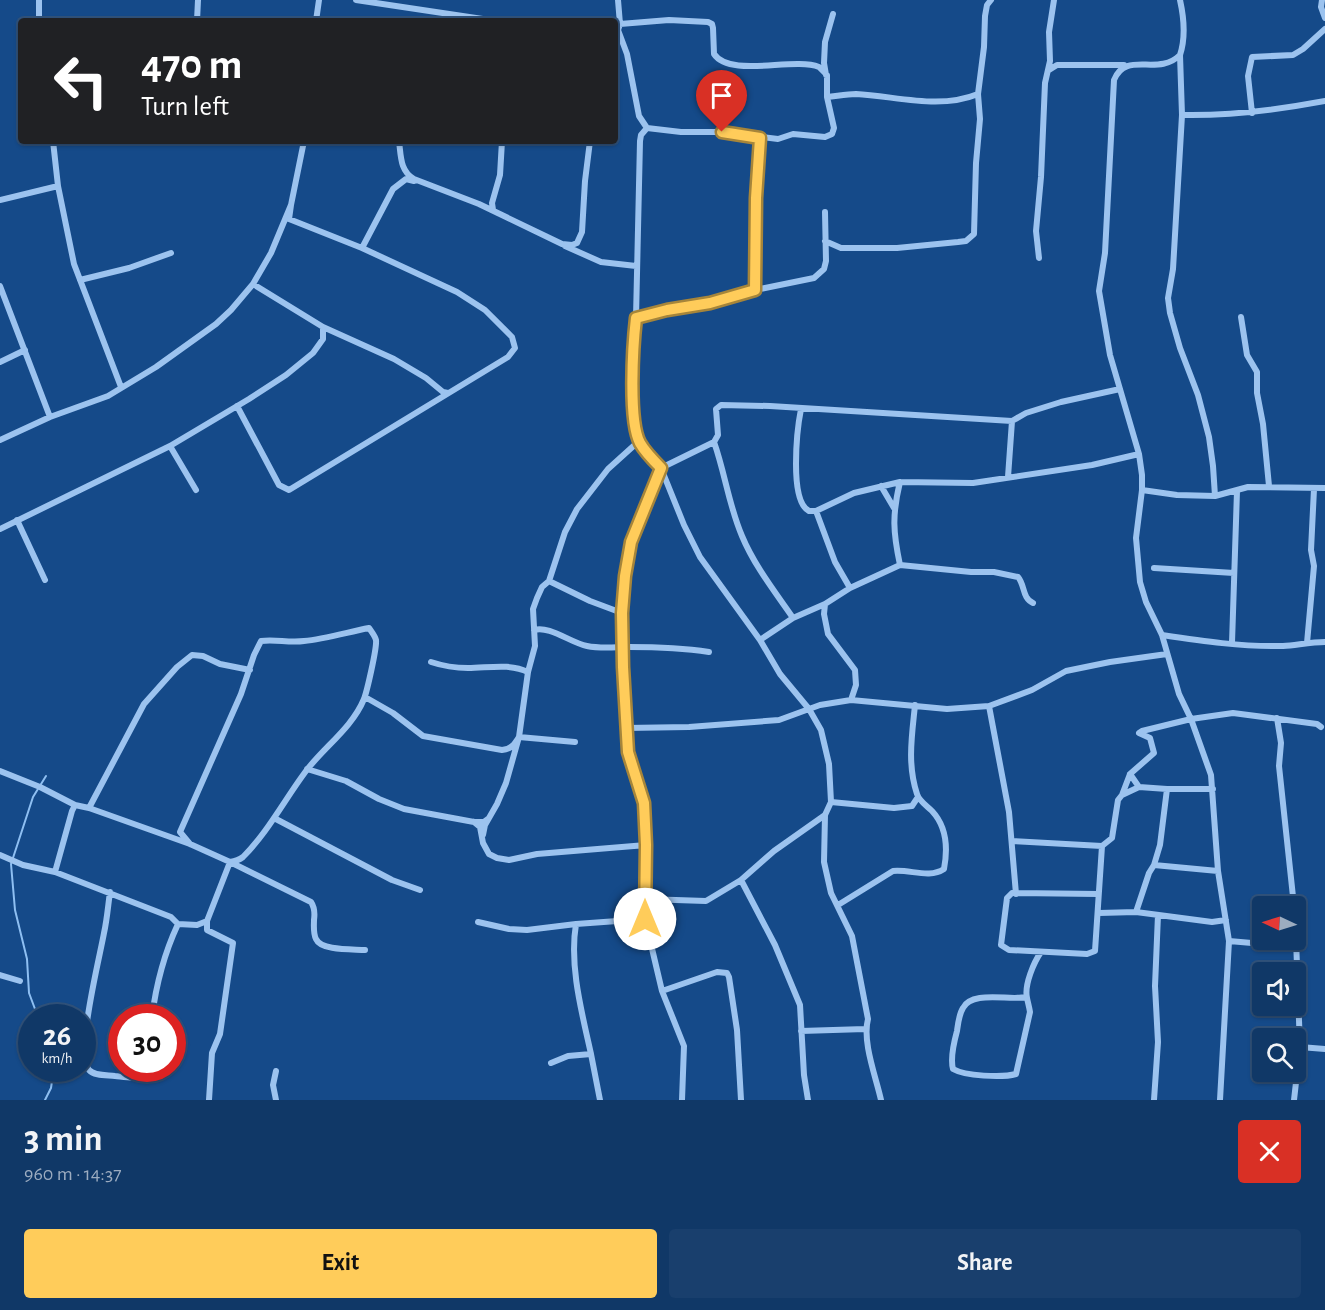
<!DOCTYPE html>
<meta charset="utf-8">
<style>
body{margin:0;font-family:"Alegreya Sans",sans-serif;background:#193f6d;color:#f1f3f6;height:100vh;display:flex;flex-direction:column;font-size:22px;white-space:nowrap}
*{box-sizing:border-box;margin:0}
p{font-size:20px;color:#9cacc0}
.icon{flex:none;width:33px;height:33px;fill:none;stroke:currentColor;stroke-width:2;stroke-linecap:round;stroke-linejoin:round}
.map{position:relative;height:1100px;overflow:hidden}
.panel{display:flex;flex-direction:column;background:#103867;flex:1}
.panel>*{flex:none}
.hud{position:absolute;left:18px;top:18px;width:600px;height:126px;border-radius:6px;box-shadow:0 2px 4px #0004,0 0 0 2px #30527b;background:#202124;color:#fff;overflow:hidden}
.needle{width:39px;rotate:274deg}
.controls{position:absolute;left:1252px;top:896px;display:grid;gap:12px}
.controls a{display:grid;place-items:center;width:54px;height:54px;border-radius:6px;background:#103867;box-shadow:0 2px 4px #0004,0 0 0 2px #30527b;font-size:30px}
.speed{position:absolute;left:18px;top:1004px;display:flex;gap:12px;font-size:30px;font-weight:700;text-align:center}
.speed>*{display:grid;place-content:center;width:78px;height:78px;border-radius:50%;background:#103867;box-shadow:0 2px 4px #0004,0 0 0 2px #30527b;line-height:1}
.speed small{font-size:15px;font-weight:400}
.speed .limit{border:9px solid #d22;background:#fff;color:#111}
.pin{position:absolute;display:grid;place-items:center;width:51px;height:51px;color:#fff;margin:-62px -26px;border-radius:50% 50% 50% 0;rotate:-45deg;box-shadow:0 0 6px #0007}
.pin .icon{rotate:45deg}
.me{position:absolute;width:66px;margin:-33px;rotate:0deg;stroke-linejoin:round;filter:drop-shadow(0 0 4px #0008)}
.turn{display:flex;align-items:center;gap:21px;height:126px;padding:0 24px;font-size:27px}
.turn .icon{width:78px;height:78px;stroke-width:2.5}
.turn b{display:block;font-size:42px;line-height:51px}
.round{display:grid;place-items:center;flex:none;width:63px;height:63px;border-radius:6px;background:#193f6d}
.headline{display:flex;align-items:center;justify-content:space-between;height:102px;padding:0 24px}
h1{font-size:36px;font-weight:600;line-height:45px}
.button{display:flex;gap:12px;margin-top:auto;padding:12px 24px}
.button a{flex:1;height:69px;border-radius:6px;background:#ffcc5a;color:#111;font-size:24px;font-weight:600;line-height:69px;text-align:center}
.button a+a{background:#193f6d;color:#f1f3f6}
.map>svg:first-child{display:block}
.lines{fill:none;stroke-linecap:round;stroke-linejoin:round}
.stream{stroke:#8ebff2;stroke-width:2}
.minor{stroke:#9cc3ef;stroke-width:6}
.route-casing{stroke:#a6853a;stroke-width:15}
.route{stroke:#ffcc5a;stroke-width:10}
</style>
<div class="map">
<svg width="1325" height="1100" viewBox="0 0 1325 1100">
<rect width="100%" height="100%" fill="#154a89"/>
<g class="lines">
<path class="stream" d="M38 1017 29 993 27 959 15 910 11 864 33 797 46 776
M45 1100 51 1088 54 1068"/>
<path class="minor" d="M356 0 496 21
M618 0 620 24
M1180 0C1184 18 1186 37 1180 55L1182 115 1173 269 1168 298 1170 313 1180 348 1198 395 1209 437 1213 466 1215 496
M1322 0 1321 7 1325 18
M39 21V0
M197 21 198 0
M316 21 319 0
M615 29 618 30 620 24 669 20 708 22 712 24 713 28 714 54C730 78 793 57 819 67L827 75V97L834 128 832 134 825 137 793 134 778 139 722 132H681L647 128 639 116 627 54 618 30
M1180 55C1158 77 1126 50 1114 80L1105 253 1099 291 1110 355 1139 454 1142 475V490L1136 538 1140 582 1146 602 1162 635 1179 694 1191 719 1211 775 1218 871 1229 941 1220 1100
M1049 70 1057 65H1124
M826 75 824 63 825 42 833 14
M827 97C837 96 847 94 856 94 896 96 939 110 978 94
M1252 113 1248 76 1252 57 1293 55 1303 49 1325 29
M1182 115C1230 116 1277 110 1325 101
M53 141 58 186 74 264 121 387
M399 141C401 156 400 171 414 179L479 204 562 244 572 245 577 243 582 232 585 181 590 141
M0 200 58 186
M493 210 492 203 500 175 502 141
M825 212 826 261 824 269 814 278 755 290 710 303 667 310 636 318 632 368 636 424 639 441 661 468 684 525 700 557 760 640 780 674 809 709 821 730 829 764 831 802 825 815 824 862 831 893 852 936 868 1019C862 1042 876 1077 881 1100
M825 241 841 248H897L958 242 966 241 974 234 976 163 980 119 978 94 984 47 985 16 987 5 991 0
M565 246 601 262 636 266
M362 248 393 189 406 179 414 181
M1039 258 1036 231 1041 177 1045 83 1050 61 1049 32 1054 0
M80 280 129 268 171 253
M253 284 323 327 394 359 426 378 443 392 448 393
M0 286 50 417
M755 290 756 198 760 138
M1241 317 1247 355 1257 372V393L1263 424 1269 486
M636 318 640 141 641 135 647 128
M0 362 25 350
M237 406 279 485 289 490 508 357 515 348 512 337 485 310 457 292 362 248 289 219 291 205
M801 409C797 429 789 501 809 511H816L854 493 900 482 973 483 1092 465 1139 454
M0 440 50 417 108 396 156 367 216 324 231 310 253 284 271 253 291 205 304 141
M170 446 196 490
M1008 477 1012 421
M881 486 894 508
M1142 490 1177 495 1215 496 1248 487 1325 488
M816 511 835 562 850 588
M17 520 45 580
M0 529 170 446 249 399 286 375 313 353 323 339V327
M900 565C893 532 892 515 900 482
M1154 568 1234 573
M549 581 590 601 622 613
M825 604 824 614 828 634 855 670 856 685 851 700
M793 618C775 592 754 565 742 536 729 506 725 473 714 442L718 435 716 409 721 405 770 406 1012 421 1026 413 1061 402 1120 389
M534 630C549 625 571 643 587 646 601 649 615 647 629 647 656 647 683 648 709 652
M1162 635C1202 641 1242 647 1283 646 1297 645 1311 642 1325 642
M760 640 793 618 825 604 850 588 900 565 971 572H994L1018 577C1025 585 1022 598 1033 603
M1232 643 1237 491
M1307 643 1314 566 1311 550 1314 489
M431 662C443 666 455 668 468 668 488 668 510 663 528 672
M365 697 393 713 423 736 502 750C511 749 514 745 519 737L575 742
M989 706 1009 812 1016 894
M1277 718 1281 743 1279 766 1294 906
M626 728 689 727 779 720 820 705 851 700 947 709 989 706 1032 690 1066 671 1110 662 1167 654
M307 769 346 781 379 799 404 809 474 822H484L488 819
M0 771 40 787 75 805
M1130 774 1139 787 1167 789H1213
M1122 795 1130 774 1154 753 1150 738 1139 733 1142 731 1191 719 1233 713 1317 724 1321 727
M831 802 894 808 912 806 918 797
M89 808 144 704 177 667 192 655 203 656 220 664 250 670
M274 818 392 880 420 890
M474 822 480 827 483 843 489 854 497 858 509 860 537 854 646 845
M483 835 485 825 497 804 506 783 519 737 528 672 535 646 533 609 537 598 542 587 549 581 565 532 577 509 608 469 639 441
M1012 841 1102 846
M190 844 180 832 241 694 254 655 261 641C275 639 289 643 304 641 325 639 348 632 369 628 371 631 375 636 376 640 377 648 367 691 364 699 352 728 324 747 306 771 285 799 268 832 243 857 239 860 236 861 230 862L207 921V930L233 943 220 1034 212 1053 209 1100
M0 855 23 865 55 872 72 811 75 805 89 808 190 844 230 862 311 902C315 908 315 913 314 920 314 926 313 933 316 939 321 951 353 949 365 950
M1154 865 1160 845 1167 789
M55 872 171 917 178 924
M741 880 775 945 800 1005 804 1075 808 1100
M110 892C108 906 107 920 104 933 100 956 75 1054 89 1070 94 1076 107 1075 115 1076 125 1077 137 1080 146 1074L149 1068
M1098 894 1012 893 1007 898 1001 945 1009 950 1087 954 1095 951 1102 846 1112 838 1118 800 1122 795 1139 787
M645 899 706 901 741 880 774 851 825 815
M838 905 893 871C910 869 929 879 944 869 948 848 947 827 932 811 927 806 919 801 917 794 907 764 912 735 915 705
M1136 912 1149 873 1154 865 1218 871
M1099 913 1136 912 1212 922 1226 920
M478 922 509 929 527 930 576 924 645 919
M1229 941 1296 947
M0 975 20 981
M662 991 717 972 727 973 729 977 737 1030 741 1100
M1026 997C1010 1001 972 990 963 1008 959 1014 958 1024 957 1031 954 1042 950 1058 953 1069 965 1076 1002 1078 1016 1074L1030 1012C1029 1006 1028 1003 1027 998 1024 985 1034 962 1041 952
M152 1017C156 985 164 954 178 924L197 925 207 921
M801 1031 865 1029
M1300 1047 1325 1049
M591 1054 600 1100
M551 1063 568 1056 591 1054C582 1013 569 966 576 924
M276 1100 273 1085 276 1071
M682 1100 684 1046 662 991 645 919 646 845 644 803 628 752 622 647V613L627 555 643 510 661 468 714 442
M1154 1100 1158 1042 1155 986 1158 915
M1294 1100 1300 1047 1296 939"/>
</g>
<g class="lines">
<defs>
<path id="route" d="M645 919 646 845 644 803 628 752 623 667 622 613 625 576 631 542 661 468C654 461 645 452 640 443 628 421 633 344 636 318L667 310 710 303 755 290 756 198 760 138 722 132"/>
</defs>
<use href="#route" class="route-casing"/>
<use href="#route" class="route"/>
</g>
</svg>
<div class="controls">
<a><svg class="needle" viewBox="-14 -14 28 28"><path d="M0-13l5 13h-10z" fill="#e53935"/><path d="M0 13l5-13h-10z" fill="#9cacc0"/></svg></a>
<a><svg class="icon" aria-label="sound" viewBox="0 0 24 24"><path d="M4 9h4l5-4v14l-5-4H4zM17 9q2 3 0 6"/></svg></a>
<a><svg class="icon" aria-label="search" viewBox="0 0 24 24"><circle cx="10" cy="10" r="6"/><path d="M15 15l6 6"/></svg></a>
</div>
<div class="speed"><div>26<small>km/h</small></div><div class="limit">30</div></div>
<div class="pin" style="left:722px;top:132px;background:#d93025"><svg class="icon" aria-label="arrive" viewBox="0 0 24 24"><path d="M6 21V4h12l-3 4 3 4H6"/></svg></div>
<svg class="me" style="left:645px;top:919px" viewBox="-20 -20 40 40"><circle r="19" fill="#fff"/><path d="M0-13L10 11 0 6-10 11z" fill="#ffcc5a"/></svg>
<div class="hud">
<div class="turn"><svg class="icon" aria-label="left" viewBox="0 0 24 24"><path d="M17 20v-9H6M10 6l-5 5 5 5"/></svg><div><b>470 m</b>Turn left</div></div>
</div>
</div>
<section class="panel">
<div class="headline"><div><h1>3 min</h1><p>960 m · 14:37</p></div><a class="round" style="background:#d93025;color:#fff"><svg class="icon" aria-label="close" viewBox="0 0 24 24"><path d="M6 6l12 12M18 6L6 18"/></svg></a></div>
<div class="button"><a>Exit</a><a>Share</a></div>
</section>
